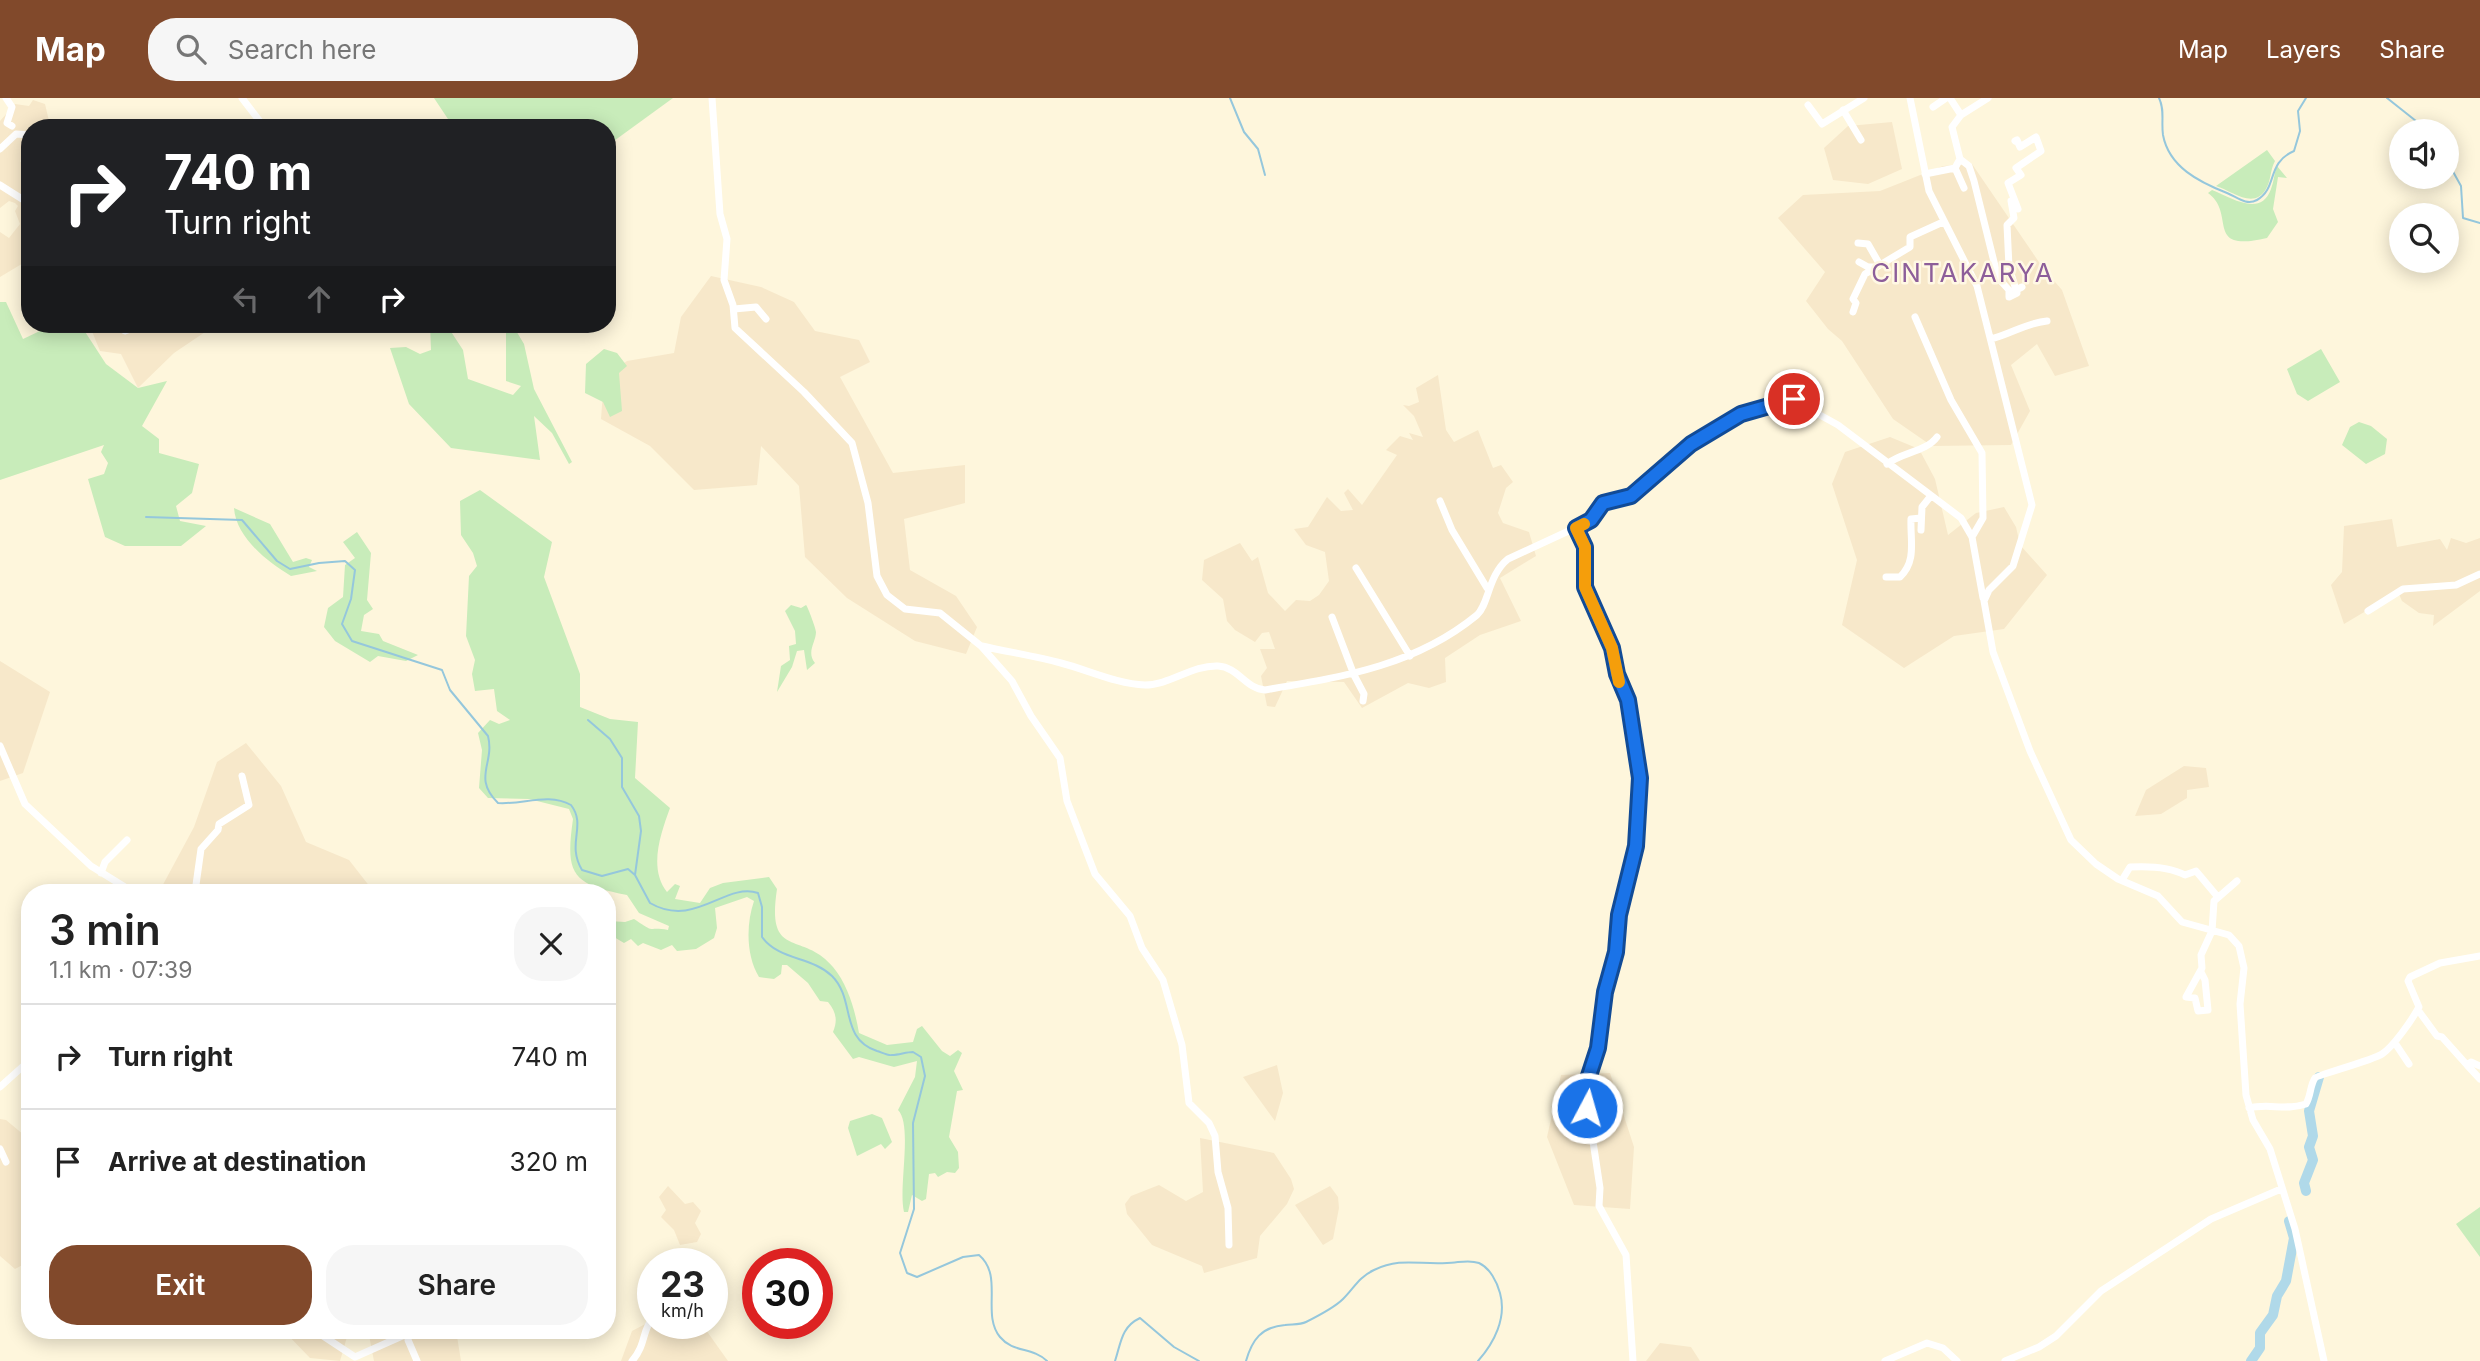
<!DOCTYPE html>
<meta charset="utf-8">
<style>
body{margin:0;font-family:Inter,sans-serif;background:#f6f6f6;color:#222;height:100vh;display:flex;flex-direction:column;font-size:26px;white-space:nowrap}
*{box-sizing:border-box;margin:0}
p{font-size:23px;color:#767676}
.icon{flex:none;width:38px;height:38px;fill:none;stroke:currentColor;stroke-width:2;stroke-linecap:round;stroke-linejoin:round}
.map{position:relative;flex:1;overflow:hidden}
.details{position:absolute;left:21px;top:786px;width:595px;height:455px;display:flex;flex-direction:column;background:#fff;border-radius:28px;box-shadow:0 4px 18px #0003}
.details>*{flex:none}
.banner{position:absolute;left:21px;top:21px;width:595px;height:214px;border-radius:28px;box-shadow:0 4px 18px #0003;background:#202124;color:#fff;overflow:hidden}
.buttons{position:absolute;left:2389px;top:21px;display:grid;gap:14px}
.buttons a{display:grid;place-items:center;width:70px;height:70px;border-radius:50%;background:#fff;box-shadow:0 4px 18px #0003;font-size:35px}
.speed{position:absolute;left:637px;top:1150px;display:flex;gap:14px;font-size:35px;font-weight:700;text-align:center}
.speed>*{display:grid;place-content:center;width:91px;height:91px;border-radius:50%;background:#fff;box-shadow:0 4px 18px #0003;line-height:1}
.speed small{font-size:18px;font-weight:400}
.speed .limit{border:10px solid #d22;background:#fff;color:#111}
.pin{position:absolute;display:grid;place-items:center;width:60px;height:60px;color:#fff;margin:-30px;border:4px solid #fff;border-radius:50%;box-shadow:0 2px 7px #0007}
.me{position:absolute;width:77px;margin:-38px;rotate:6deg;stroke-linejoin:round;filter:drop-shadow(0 0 5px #0008)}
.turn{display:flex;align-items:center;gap:24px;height:147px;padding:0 28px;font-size:32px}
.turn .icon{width:91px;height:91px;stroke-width:2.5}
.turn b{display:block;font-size:49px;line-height:60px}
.lanes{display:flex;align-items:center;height:66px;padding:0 28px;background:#0003;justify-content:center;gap:35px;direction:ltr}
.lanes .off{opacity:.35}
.round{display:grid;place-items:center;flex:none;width:74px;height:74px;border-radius:28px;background:#f6f6f6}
.summary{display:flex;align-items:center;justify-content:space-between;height:119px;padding:0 28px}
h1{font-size:42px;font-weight:600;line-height:52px}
.primary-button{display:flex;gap:14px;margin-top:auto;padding:14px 28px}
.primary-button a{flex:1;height:80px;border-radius:28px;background:#81492b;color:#fff;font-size:28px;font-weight:600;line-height:80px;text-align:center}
.primary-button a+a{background:#f6f6f6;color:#222}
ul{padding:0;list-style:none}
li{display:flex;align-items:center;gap:21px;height:105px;padding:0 28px;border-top:2px solid #e0e0e0}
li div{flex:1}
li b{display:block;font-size:26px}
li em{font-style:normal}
header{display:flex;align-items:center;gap:42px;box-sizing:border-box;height:98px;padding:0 35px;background:#81492b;color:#fff}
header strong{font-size:33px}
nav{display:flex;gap:38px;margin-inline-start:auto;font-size:24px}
.search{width:490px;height:63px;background:#f6f6f6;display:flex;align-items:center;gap:18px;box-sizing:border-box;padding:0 24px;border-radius:28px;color:#767676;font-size:26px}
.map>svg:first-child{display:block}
.residential{fill:#f7e8ca}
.green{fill:#c8ecba}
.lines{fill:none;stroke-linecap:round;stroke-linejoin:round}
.stream{stroke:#95c7dc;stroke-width:2}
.river{stroke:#b0d9e9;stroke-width:10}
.minor{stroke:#fff;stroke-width:7}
.route-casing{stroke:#114b97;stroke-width:18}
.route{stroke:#1a73e8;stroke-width:12}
.slow{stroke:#f59e0b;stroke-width:12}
.labels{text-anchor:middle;stroke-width:5;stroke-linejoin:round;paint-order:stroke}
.quarter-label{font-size:26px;letter-spacing:2px;fill:#8d5e9a;stroke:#fff8e4}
</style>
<header>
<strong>Map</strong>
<div class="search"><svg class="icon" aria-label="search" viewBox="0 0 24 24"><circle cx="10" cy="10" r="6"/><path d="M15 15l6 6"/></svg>Search here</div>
<nav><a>Map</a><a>Layers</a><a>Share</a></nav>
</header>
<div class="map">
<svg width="2480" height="1263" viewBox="0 0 2480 1263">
<rect width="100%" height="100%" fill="#fef6dc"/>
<path class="residential" d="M33 2 45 6 49 23 55 30H30V51L20 63 30 74V161L0 179V134L9 140 20 126 15 113 18 108 15 105 9 103 0 110V23L15 6 29 8Z
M1892 24 1902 71 1868 86 1833 82 1824 50 1848 28Z
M1972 66 2043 170 2062 192 2089 268 2055 278 2037 246 2011 267 2030 313 2011 347 1932 348 1893 321 1842 243 1828 231 1806 203 1825 174 1778 120 1803 97 1880 93 1943 68Z
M711 178 761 189 794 204 815 233 859 242 870 264 840 279 893 375 965 367V405L904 421 910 472 956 498 977 529 966 556 915 543 847 500 805 459 799 388 761 348 757 387 694 392 650 348 601 321 604 280 627 263 674 255 681 219Z
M89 226H217L174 255 138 290 121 256 100 253Z
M1438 277 1446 332 1454 344 1478 332 1493 370 1501 367 1513 384 1506 390 1498 415 1503 425 1529 434 1536 458 1500 480 1521 523 1480 537 1445 560 1446 584 1429 590 1408 585 1362 610 1344 584 1287 583 1275 609 1267 608 1261 578 1267 570 1260 551H1275L1269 534 1262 535 1255 544 1235 532 1227 523 1223 501 1202 482 1204 462 1240 445 1252 463 1258 459 1268 495 1285 513 1296 502 1310 503 1319 497 1329 483 1325 454 1306 447 1294 431 1308 429 1327 399 1341 413 1353 412 1344 395 1348 391 1362 407 1397 357 1386 352 1400 338 1413 342 1409 335 1423 339 1414 318 1403 307 1409 308 1419 304 1416 290Z
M1890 339 1919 351 1935 381 1948 437 1976 415 2004 409 2016 429 2020 447 2047 477 2004 531 1954 538 1904 570 1842 527 1857 462 1832 386 1845 354Z
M2392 421 2397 449 2440 441 2447 452 2451 440 2466 445 2480 440V493L2433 528 2434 517 2419 515 2402 503 2398 494 2344 526 2331 487 2342 474 2344 428Z
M0 563 50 594 23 675 0 683Z
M246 645 281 688 306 744 349 762 374 794H159L194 729 217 664Z
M2184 668 2206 670 2209 689 2187 692V700L2161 716 2135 718 2146 692Z
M1277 967 1283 995 1275 1023 1243 979Z
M1610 975 1634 1049 1630 1111 1574 1107 1547 1039 1561 977Z
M0 1021 6 1022 30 1042V1163L15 1171 0 1158Z
M1200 1040 1274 1055 1291 1081 1294 1091 1287 1106 1260 1138 1257 1160 1204 1175 1202 1168 1152 1147 1127 1116 1125 1106 1131 1098 1159 1087 1186 1103 1203 1094Z
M668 1088 685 1106 693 1104 701 1113 695 1125 701 1136 697 1144 680 1147 674 1132 661 1119 666 1112 659 1099Z
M1330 1088 1338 1099 1339 1110 1333 1141 1323 1147 1295 1107Z
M653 1222V1225H701L728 1263H621L632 1233Z
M283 1232H349L340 1263 310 1260Z
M368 1232H456L461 1263H374Z
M1660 1245 1691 1249 1700 1263H1646Z"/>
<path class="green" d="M434 0H673L607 48V30H454Z
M2267 52 2275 63C2270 72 2271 83 2266 91 2254 112 2232 93 2216 88Z
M2277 68 2287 80 2278 79 2273 111 2278 124 2267 140C2203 155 2237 116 2208 95L2212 92C2230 99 2261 120 2271 91 2274 83 2274 76 2277 68Z
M0 204H6L23 241 42 232 45 226H80L106 266 138 290 167 283 142 328 159 341V355L199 366 192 395 176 408 180 423 206 428 181 448H125L105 439 88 381 104 376 108 365 101 354 104 347 0 382Z
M430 226H446L463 252 468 281 513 297 521 288 506 283V231H515L524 246 534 291 572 364 569 366 552 335 534 318 540 362 451 350 409 306 390 250 406 249 420 256 431 252Z
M604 251 617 255 627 268 619 275 622 313 610 319 603 304 585 295 586 266Z
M2321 251 2340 284 2308 303 2297 296 2287 271Z
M2359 324 2371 328 2387 341 2385 356 2366 366 2342 347 2350 329Z
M480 392 552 444 544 479 580 576V609L610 621 638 624 635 680 670 710C661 735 648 770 667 794L675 786 680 788 675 801 700 805 710 790 723 785 769 779 777 791C766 863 802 832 833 869 848 887 855 912 859 935L887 947 913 944 917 931 922 928 942 953 950 958 958 952 962 955 954 973 963 992 957 993 949 1039 958 1054 959 1070 955 1075 947 1074 938 1079 935 1075 929 1076 926 1101 922 1103 912 1097 908 1114H904C898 1090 913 1027 898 1012L915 979 917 963 894 969 859 959 853 961 833 934C838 922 836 914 828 904L820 903 808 885 787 867H782L781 876 774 881 759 879C746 858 746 826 754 803L747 799 715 810 717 830 714 840 696 851 677 853 672 847 661 852 643 845 638 848 631 841 624 845 609 836V823L625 824 634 821C658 837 645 828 668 832L669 828 639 815 627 797C572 786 565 777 573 721L569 711 529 701 488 700 479 690 482 652 478 635 490 622 499 626 510 622 497 613 494 591 475 593 472 576 475 562 466 538 469 478 477 468 473 455 461 437 460 403Z
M234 410 270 426 293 464 306 460 312 462 309 469 317 473 291 478C267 464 236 439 234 410Z
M357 434 371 455 367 502 373 511 364 517 361 533 379 536 383 543 418 557 406 563 378 558 370 564 335 543 324 529 328 510 343 499 345 467 355 460 343 444Z
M791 507 801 510 806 507C808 509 816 531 816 534 816 544 806 554 815 565L807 572 804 552 797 553 792 569 777 594 781 568 790 562 789 548 796 546 795 533 785 513Z
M872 1016 882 1020 892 1044 885 1051 881 1046 857 1058 848 1030 850 1023Z
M2480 1109V1159L2456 1126Z"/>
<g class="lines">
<path class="stream" d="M1230 0 1244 34 1258 51 1265 77
M2159 0C2165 12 2161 23 2163 37 2169 69 2199 84 2227 95 2237 99 2246 108 2257 102 2278 90 2266 65 2294 53L2300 33 2298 13 2306 0
M2387 0 2416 23 2422 33
M2446 61 2461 88 2463 120 2480 125
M146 419 242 422 277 463 290 471 319 465 345 463 355 472 351 501 342 526 352 543 442 572 450 592 488 638C495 666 472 679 498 705 523 707 548 694 571 707 587 728 566 745 582 772L602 778 628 771 635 777 650 805C695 831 725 784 758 795L762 809V839C780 863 811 858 832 878 856 902 839 940 877 953 881 954 888 958 892 957 899 957 906 954 913 954L921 959 925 978 913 1025 914 1111 900 1155 907 1175 917 1179 963 1159 979 1157C1004 1178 981 1216 1000 1239 1013 1255 1033 1249 1047 1263
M588 622 610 641 622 660V689L639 718 641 733 635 777
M1115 1263C1121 1245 1121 1229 1140 1220L1174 1249 1199 1263
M1246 1263C1252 1242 1261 1229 1285 1227 1292 1226 1300 1227 1306 1224 1318 1218 1334 1210 1343 1201 1354 1190 1359 1179 1374 1172 1401 1159 1419 1167 1447 1165 1458 1165 1468 1161 1479 1165 1490 1170 1497 1184 1500 1195 1507 1220 1494 1245 1478 1263"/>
<path class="river" d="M2306 1093 2304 1085 2313 1062 2309 1049 2313 1038 2309 1013 2319 979
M2251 1263 2260 1250V1235L2273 1217 2277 1198 2286 1183 2294 1140 2289 1123"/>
<path class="minor" d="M6 0 12 9 7 25 12 28
M242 0 265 30
M712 0 720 116 727 141 724 182 733 207 735 230 804 294 852 345 868 405 877 478 887 497 905 511 940 515 981 548 1012 583 1031 618 1060 660 1067 703 1095 776 1130 818 1142 850 1163 882 1182 947 1189 1005 1209 1025 1215 1038 1218 1074 1228 1110 1229 1147
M1910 0 1929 93 1977 188 2032 407 2013 468 1989 492 1984 503 1993 554 2030 653 2071 742 2096 766 2118 781 2158 798 2182 824 2229 837 2239 848 2244 870 2240 906 2246 997 2253 1022 2270 1051 2295 1131 2324 1263
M1950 0 1961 17 1952 29 1960 61 1955 70
M1808 7 1822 26 1864 0
M1933 9 1946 0
M1843 12 1861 42
M1961 17 1988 0
M2015 43 2017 42 2020 49 2036 39 2041 53 2016 70 2021 77 2008 85 2018 111
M0 51 16 36 30 37
M1960 61 1969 68 1974 83 1998 180 2009 192V199L2017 195 2016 192
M1925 76 1955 70 1964 90
M0 87 30 106
M2011 103 2014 120 2007 127 2009 169 2016 192 2022 189
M1858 145 1868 146 1880 167 1910 149V139L1943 124
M1859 164 1868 169H1876
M734 211 756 209 766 221
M1853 214 1856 205 1853 201 1865 176 1880 167
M1915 219 1951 302 1982 355 1983 420 1972 439
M103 226 105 231 118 229 125 233 145 226
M1991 241C2011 236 2026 225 2047 223
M1887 366C1902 354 1926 354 1937 339
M1440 403 1452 432 1487 490
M1576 430 1585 449V489L1612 550 1617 576 1628 602 1640 680 1636 749 1619 817 1616 854 1605 894 1598 950 1585 990 1600 1090 1599 1108 1626 1157 1633 1263
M1921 432 1922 409 1930 399
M1356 470 1410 558
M1886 479H1900C1917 463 1910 442 1911 421L1921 420
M2368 513 2403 491 2456 487 2480 476
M1332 519 1354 577 1364 596 1363 603
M982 548C1008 554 1035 558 1061 565 1088 572 1117 586 1145 587 1170 587 1192 567 1218 568 1238 569 1246 591 1265 592 1342 579 1415 568 1477 517 1489 506 1488 477 1508 461L1588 424 1603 405 1631 398 1691 346 1741 316 1791 301 1838 327 1961 420 1972 439 1983 500
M0 648 25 706 91 768 133 794
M101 775 105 764 127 742
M2122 782 2130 769C2148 768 2170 769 2185 777L2196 773 2217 798
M195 794 201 751 218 732 219 726 249 707 242 678
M2201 874 2205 882 2208 912 2198 913 2195 900 2186 899 2202 870 2201 857 2212 833 2214 803 2237 783
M2418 912 2437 938 2442 939 2467 967
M2395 945 2409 966
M2480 968 2471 964 2467 967 2480 981
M0 989 30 962
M2249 1010C2269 1005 2285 1013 2306 1006 2311 998 2310 987 2315 980 2317 977 2371 963 2382 956 2393 949 2412 922 2419 909L2408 883 2410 879 2440 865 2480 858
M0 1051 6 1064
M314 1232 355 1259 409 1235
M409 1235 408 1242 417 1263
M632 1263C646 1247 642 1233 652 1221
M1885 1263 1927 1245 1943 1250 1957 1263
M2005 1263 2039 1249 2056 1238 2101 1193 2211 1121 2281 1091"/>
</g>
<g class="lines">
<defs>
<path id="route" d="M1587 1010 1585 990 1598 950 1605 894 1616 854 1619 817 1636 748 1640 680 1628 602 1617 576 1612 550 1585 489V449L1576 430 1591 422 1603 405 1631 398 1691 346 1741 316 1794 301"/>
</defs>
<use href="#route" class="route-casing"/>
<use href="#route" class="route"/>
<path class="slow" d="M1584 426 1576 430 1585 449V489L1612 550 1619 584"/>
</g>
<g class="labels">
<g class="quarter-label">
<text x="1963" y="184">CINTAKARYA</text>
</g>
</g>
</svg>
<div class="buttons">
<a><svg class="icon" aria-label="sound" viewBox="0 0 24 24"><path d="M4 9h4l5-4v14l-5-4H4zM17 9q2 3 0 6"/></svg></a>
<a><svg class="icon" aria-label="search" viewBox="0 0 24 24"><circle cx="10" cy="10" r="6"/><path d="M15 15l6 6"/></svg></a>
</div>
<div class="speed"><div>23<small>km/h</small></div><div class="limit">30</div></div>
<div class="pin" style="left:1794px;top:301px;background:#d93025"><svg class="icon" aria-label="arrive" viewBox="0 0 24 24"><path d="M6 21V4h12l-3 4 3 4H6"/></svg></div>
<svg class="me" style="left:1587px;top:1010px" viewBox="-20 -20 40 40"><circle r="17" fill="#1a73e8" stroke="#fff" stroke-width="3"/><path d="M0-11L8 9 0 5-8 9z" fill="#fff"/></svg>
<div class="banner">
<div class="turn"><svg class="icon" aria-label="right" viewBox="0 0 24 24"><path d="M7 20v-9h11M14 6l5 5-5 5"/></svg><div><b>740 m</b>Turn right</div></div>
<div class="lanes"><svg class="icon off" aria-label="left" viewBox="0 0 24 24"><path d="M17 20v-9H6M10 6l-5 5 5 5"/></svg><svg class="icon off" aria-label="ahead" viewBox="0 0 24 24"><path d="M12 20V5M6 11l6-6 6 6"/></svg><svg class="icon" aria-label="right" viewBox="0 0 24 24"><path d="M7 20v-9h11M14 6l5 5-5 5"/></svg></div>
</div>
<section class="details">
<div class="summary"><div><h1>3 min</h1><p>1.1 km · 07:39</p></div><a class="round"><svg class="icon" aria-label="close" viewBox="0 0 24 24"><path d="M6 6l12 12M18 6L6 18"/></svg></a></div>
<ul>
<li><svg class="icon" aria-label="right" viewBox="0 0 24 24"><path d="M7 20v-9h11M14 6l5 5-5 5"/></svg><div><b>Turn right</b></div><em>740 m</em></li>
<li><svg class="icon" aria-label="arrive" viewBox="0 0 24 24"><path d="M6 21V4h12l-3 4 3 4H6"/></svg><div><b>Arrive at destination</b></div><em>320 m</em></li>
</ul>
<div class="primary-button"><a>Exit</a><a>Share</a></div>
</section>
</div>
